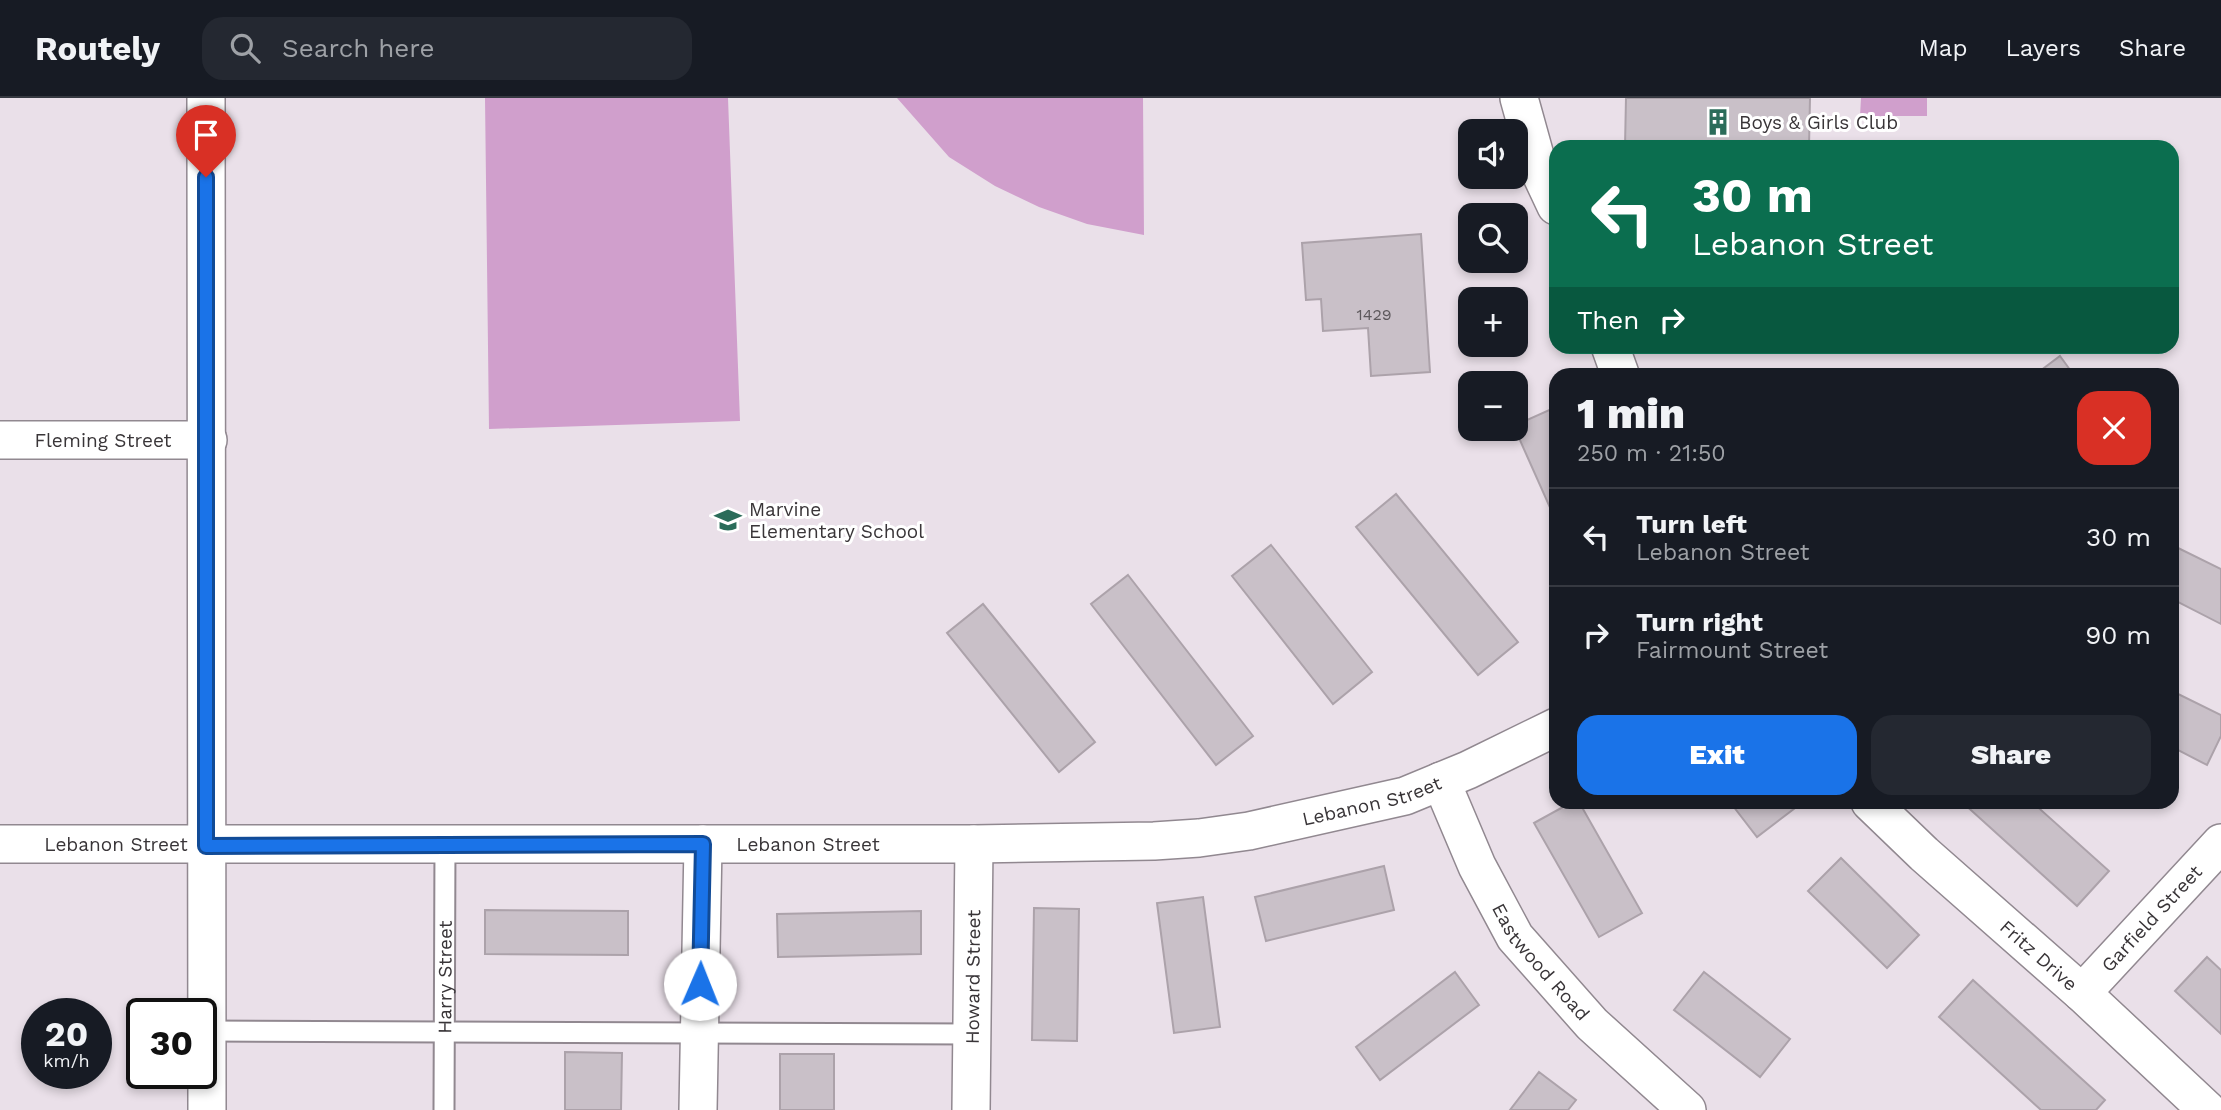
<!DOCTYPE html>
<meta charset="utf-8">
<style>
body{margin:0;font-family:"Work Sans",sans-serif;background:#242831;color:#f1f3f6;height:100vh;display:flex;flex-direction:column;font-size:26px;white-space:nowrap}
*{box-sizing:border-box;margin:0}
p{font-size:23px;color:#9ea1a6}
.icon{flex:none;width:38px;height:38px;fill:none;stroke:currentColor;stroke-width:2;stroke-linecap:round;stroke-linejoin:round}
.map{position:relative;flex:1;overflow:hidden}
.sheet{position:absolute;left:1549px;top:270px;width:630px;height:441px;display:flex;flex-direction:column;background:#171b24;border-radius:21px;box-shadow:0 4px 10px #0003}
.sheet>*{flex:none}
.top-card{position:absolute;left:1549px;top:42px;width:630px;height:214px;border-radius:21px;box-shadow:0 4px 10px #0003;background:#0b6e4f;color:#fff;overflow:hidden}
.controls{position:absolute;left:1458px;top:21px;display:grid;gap:14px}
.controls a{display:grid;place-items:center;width:70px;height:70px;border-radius:14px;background:#171b24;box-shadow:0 4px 10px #0003;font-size:35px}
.speed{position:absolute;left:21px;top:900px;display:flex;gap:14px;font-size:35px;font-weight:700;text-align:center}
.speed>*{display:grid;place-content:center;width:91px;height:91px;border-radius:50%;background:#171b24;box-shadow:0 4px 10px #0003;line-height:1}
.speed small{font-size:18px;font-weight:400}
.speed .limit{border:4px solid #111;border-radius:10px;background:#fff;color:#111}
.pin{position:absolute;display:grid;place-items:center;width:60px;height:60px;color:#fff;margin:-72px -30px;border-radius:50% 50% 50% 0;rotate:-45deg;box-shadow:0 0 7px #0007}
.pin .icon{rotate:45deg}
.me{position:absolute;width:77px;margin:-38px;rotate:1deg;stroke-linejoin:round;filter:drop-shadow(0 0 5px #0008)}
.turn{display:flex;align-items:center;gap:24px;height:147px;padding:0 28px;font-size:32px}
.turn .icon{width:91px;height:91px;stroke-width:2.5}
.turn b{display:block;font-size:49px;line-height:60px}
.then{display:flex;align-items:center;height:66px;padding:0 28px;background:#0003;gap:14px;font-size:26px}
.round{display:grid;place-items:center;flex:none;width:74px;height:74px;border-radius:21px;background:#242831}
.summary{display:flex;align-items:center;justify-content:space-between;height:119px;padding:0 28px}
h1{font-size:42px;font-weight:800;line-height:52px}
.primary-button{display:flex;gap:14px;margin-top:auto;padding:14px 28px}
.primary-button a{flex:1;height:80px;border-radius:21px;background:#1a73e8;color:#fff;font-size:28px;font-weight:800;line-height:80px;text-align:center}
.primary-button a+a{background:#242831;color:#f1f3f6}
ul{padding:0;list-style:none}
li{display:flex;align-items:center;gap:21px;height:98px;padding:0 28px;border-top:2px solid #363941}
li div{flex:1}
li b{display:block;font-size:26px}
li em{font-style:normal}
header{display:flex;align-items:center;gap:42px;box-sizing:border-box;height:98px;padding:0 35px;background:#171b24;border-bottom:2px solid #363941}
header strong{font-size:33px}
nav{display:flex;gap:38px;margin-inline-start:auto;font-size:24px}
.search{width:490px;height:63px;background:#242831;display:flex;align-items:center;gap:18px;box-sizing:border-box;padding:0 24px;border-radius:21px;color:#9ea1a6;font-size:26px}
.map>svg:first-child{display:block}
.green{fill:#d09fcc}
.building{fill:#c9c0c8;stroke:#aca2aa;stroke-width:2}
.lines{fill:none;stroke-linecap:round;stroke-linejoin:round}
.lane-casing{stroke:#918890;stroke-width:23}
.street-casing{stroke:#918890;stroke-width:40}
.lane{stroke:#fff;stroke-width:19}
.street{stroke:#fff;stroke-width:37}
.route-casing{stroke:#114b97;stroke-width:18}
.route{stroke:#1a73e8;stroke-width:12}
.labels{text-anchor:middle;stroke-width:6;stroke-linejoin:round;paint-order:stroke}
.number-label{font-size:16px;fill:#5d585c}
.poi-label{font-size:19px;fill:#393538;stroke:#fff;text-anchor:start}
.street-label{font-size:19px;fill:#393538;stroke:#fff}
</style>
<header>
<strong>Routely</strong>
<div class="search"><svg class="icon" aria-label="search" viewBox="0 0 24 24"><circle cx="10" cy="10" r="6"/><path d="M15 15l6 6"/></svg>Search here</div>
<nav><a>Map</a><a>Layers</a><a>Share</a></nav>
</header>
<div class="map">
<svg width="2221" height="1012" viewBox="0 0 2221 1012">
<rect width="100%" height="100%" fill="#eae0e9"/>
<path class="green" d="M485 0H728L740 323 489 331Z
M897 0H1143L1144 137 1087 126 1039 109 995 88 949 59Z
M1861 0H1927V18H1860Z"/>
<path class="building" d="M1626 0H1810L1809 49H1625Z
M1421 136 1430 274 1371 278 1368 230 1323 233 1321 201 1306 202 1302 145Z
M2060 258 2073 276H2036Z
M1556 309V423L1515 331 1516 327Z
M1396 396 1518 544 1478 577 1356 429Z
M1271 447 1372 574 1333 606 1232 478Z
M2172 447 2221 471V526L2172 501Z
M1128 477 1253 638 1216 667 1091 506Z
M983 506 1095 644 1059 674 947 535Z
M2172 593 2221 617V638L2207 667 2172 649Z
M1572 704H1579L1642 815 1599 839 1534 725Z
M1730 704H1790L1795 710 1757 739Z
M1962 704H2032L2109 773 2077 808Z
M1841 760 1919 837 1887 870 1808 793Z
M1384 768 1394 812 1266 843 1255 799Z
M1203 799 1220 929 1174 935 1157 805Z
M1034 810 1079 811 1077 943 1032 942Z
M485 812 628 813V857L485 856Z
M921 813V856L778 859 777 816Z
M2207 859 2221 872V936L2175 893Z
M1455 874 1479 907 1380 982 1356 949Z
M1704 874 1790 941 1760 979 1674 912Z
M1973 882 2105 1002 2096 1012H2041L1939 919Z
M565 954 622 955 621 1012H565Z
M780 956H834V1012H780Z
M1539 974 1576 1002 1568 1012H1510Z"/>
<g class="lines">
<defs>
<g id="lane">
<path d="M208 933 973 936"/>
<path id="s1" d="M444 1012 445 746"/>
</g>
<g id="street">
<path d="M206 0 207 1012"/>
<path d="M1519 0 1539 72 1556 108"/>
<path d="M1610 248 1620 276"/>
<path id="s2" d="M0 342H208"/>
<path id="s3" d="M1441 683 1477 768 1515 839 1592 926 1687 1012"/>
<path id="s4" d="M1870 704 1924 756 2082 895 2207 1012"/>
<path id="s5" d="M0 746H974L1154 743 1199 740 1249 733 1405 698 1468 672 1556 629"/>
<path id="s6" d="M2082 895 2221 745"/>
<path d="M698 1012 703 746"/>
<path id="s7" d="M971 1012 974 746"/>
</g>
</defs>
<use href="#lane" class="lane-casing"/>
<use href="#street" class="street-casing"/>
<use href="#lane" class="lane"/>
<use href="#street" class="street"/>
</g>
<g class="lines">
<defs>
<path id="route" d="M206 79V748L703 746 700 886"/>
</defs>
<use href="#route" class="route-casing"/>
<use href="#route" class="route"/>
</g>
<defs>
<symbol id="building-bare" viewBox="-9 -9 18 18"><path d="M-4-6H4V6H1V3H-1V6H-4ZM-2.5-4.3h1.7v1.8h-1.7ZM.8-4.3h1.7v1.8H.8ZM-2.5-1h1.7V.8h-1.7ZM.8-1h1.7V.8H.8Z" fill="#2b6c5a" stroke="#fff" stroke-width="2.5" paint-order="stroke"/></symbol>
<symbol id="school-bare" viewBox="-9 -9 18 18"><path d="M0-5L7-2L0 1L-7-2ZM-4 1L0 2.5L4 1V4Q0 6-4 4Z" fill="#2b6c5a" stroke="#fff" stroke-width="2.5" paint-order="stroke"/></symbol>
</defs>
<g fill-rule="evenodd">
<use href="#building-bare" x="1699" y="5" width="38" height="38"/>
<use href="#school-bare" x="709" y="403" width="38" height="38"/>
</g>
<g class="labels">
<g class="number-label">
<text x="1374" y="222">1429</text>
</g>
<g class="poi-label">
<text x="1739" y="31">Boys &amp; Girls Club</text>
<text x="749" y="418">Marvine<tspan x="749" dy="22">Elementary School</tspan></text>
</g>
<g class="street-label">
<text dy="7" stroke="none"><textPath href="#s2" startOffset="103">Fleming Street</textPath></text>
<text dy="7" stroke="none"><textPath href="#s5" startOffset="1376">Lebanon Street</textPath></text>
<text dy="7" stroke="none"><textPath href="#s5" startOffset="808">Lebanon Street</textPath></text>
<text dy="7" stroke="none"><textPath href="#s5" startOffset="116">Lebanon Street</textPath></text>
<text dy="7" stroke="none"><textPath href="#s6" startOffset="102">Garfield Street</textPath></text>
<text dy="7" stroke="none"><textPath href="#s4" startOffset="228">Fritz Drive</textPath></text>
<text dy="7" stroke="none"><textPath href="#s3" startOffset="208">Eastwood Road</textPath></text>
<text dy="7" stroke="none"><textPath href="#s1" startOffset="133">Harry Street</textPath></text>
<text dy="7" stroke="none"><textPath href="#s7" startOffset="133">Howard Street</textPath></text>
</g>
</g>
</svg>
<div class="controls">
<a><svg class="icon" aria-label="sound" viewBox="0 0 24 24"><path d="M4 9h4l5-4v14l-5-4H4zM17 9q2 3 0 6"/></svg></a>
<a><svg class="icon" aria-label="search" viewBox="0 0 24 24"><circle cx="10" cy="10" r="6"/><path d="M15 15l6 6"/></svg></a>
<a>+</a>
<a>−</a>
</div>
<div class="speed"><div>20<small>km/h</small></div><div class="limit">30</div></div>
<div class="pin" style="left:206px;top:79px;background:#d93025"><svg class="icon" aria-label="arrive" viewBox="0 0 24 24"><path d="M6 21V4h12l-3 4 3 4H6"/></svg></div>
<svg class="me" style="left:700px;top:886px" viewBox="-20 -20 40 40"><circle r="19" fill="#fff"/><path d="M0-13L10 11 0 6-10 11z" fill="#1a73e8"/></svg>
<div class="top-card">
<div class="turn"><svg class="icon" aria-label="left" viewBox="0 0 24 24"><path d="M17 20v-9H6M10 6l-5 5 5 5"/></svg><div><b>30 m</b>Lebanon Street</div></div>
<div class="then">Then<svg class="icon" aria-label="right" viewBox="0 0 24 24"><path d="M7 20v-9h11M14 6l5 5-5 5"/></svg></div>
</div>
<section class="sheet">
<div class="summary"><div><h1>1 min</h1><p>250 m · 21:50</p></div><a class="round" style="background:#d93025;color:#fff"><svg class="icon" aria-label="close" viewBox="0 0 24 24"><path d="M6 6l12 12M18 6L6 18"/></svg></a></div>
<ul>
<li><svg class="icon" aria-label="left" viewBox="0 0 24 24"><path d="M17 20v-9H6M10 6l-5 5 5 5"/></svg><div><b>Turn left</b><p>Lebanon Street</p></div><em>30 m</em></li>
<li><svg class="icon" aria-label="right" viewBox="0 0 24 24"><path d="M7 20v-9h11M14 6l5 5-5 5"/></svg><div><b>Turn right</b><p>Fairmount Street</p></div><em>90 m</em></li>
</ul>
<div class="primary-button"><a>Exit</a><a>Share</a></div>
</section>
</div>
